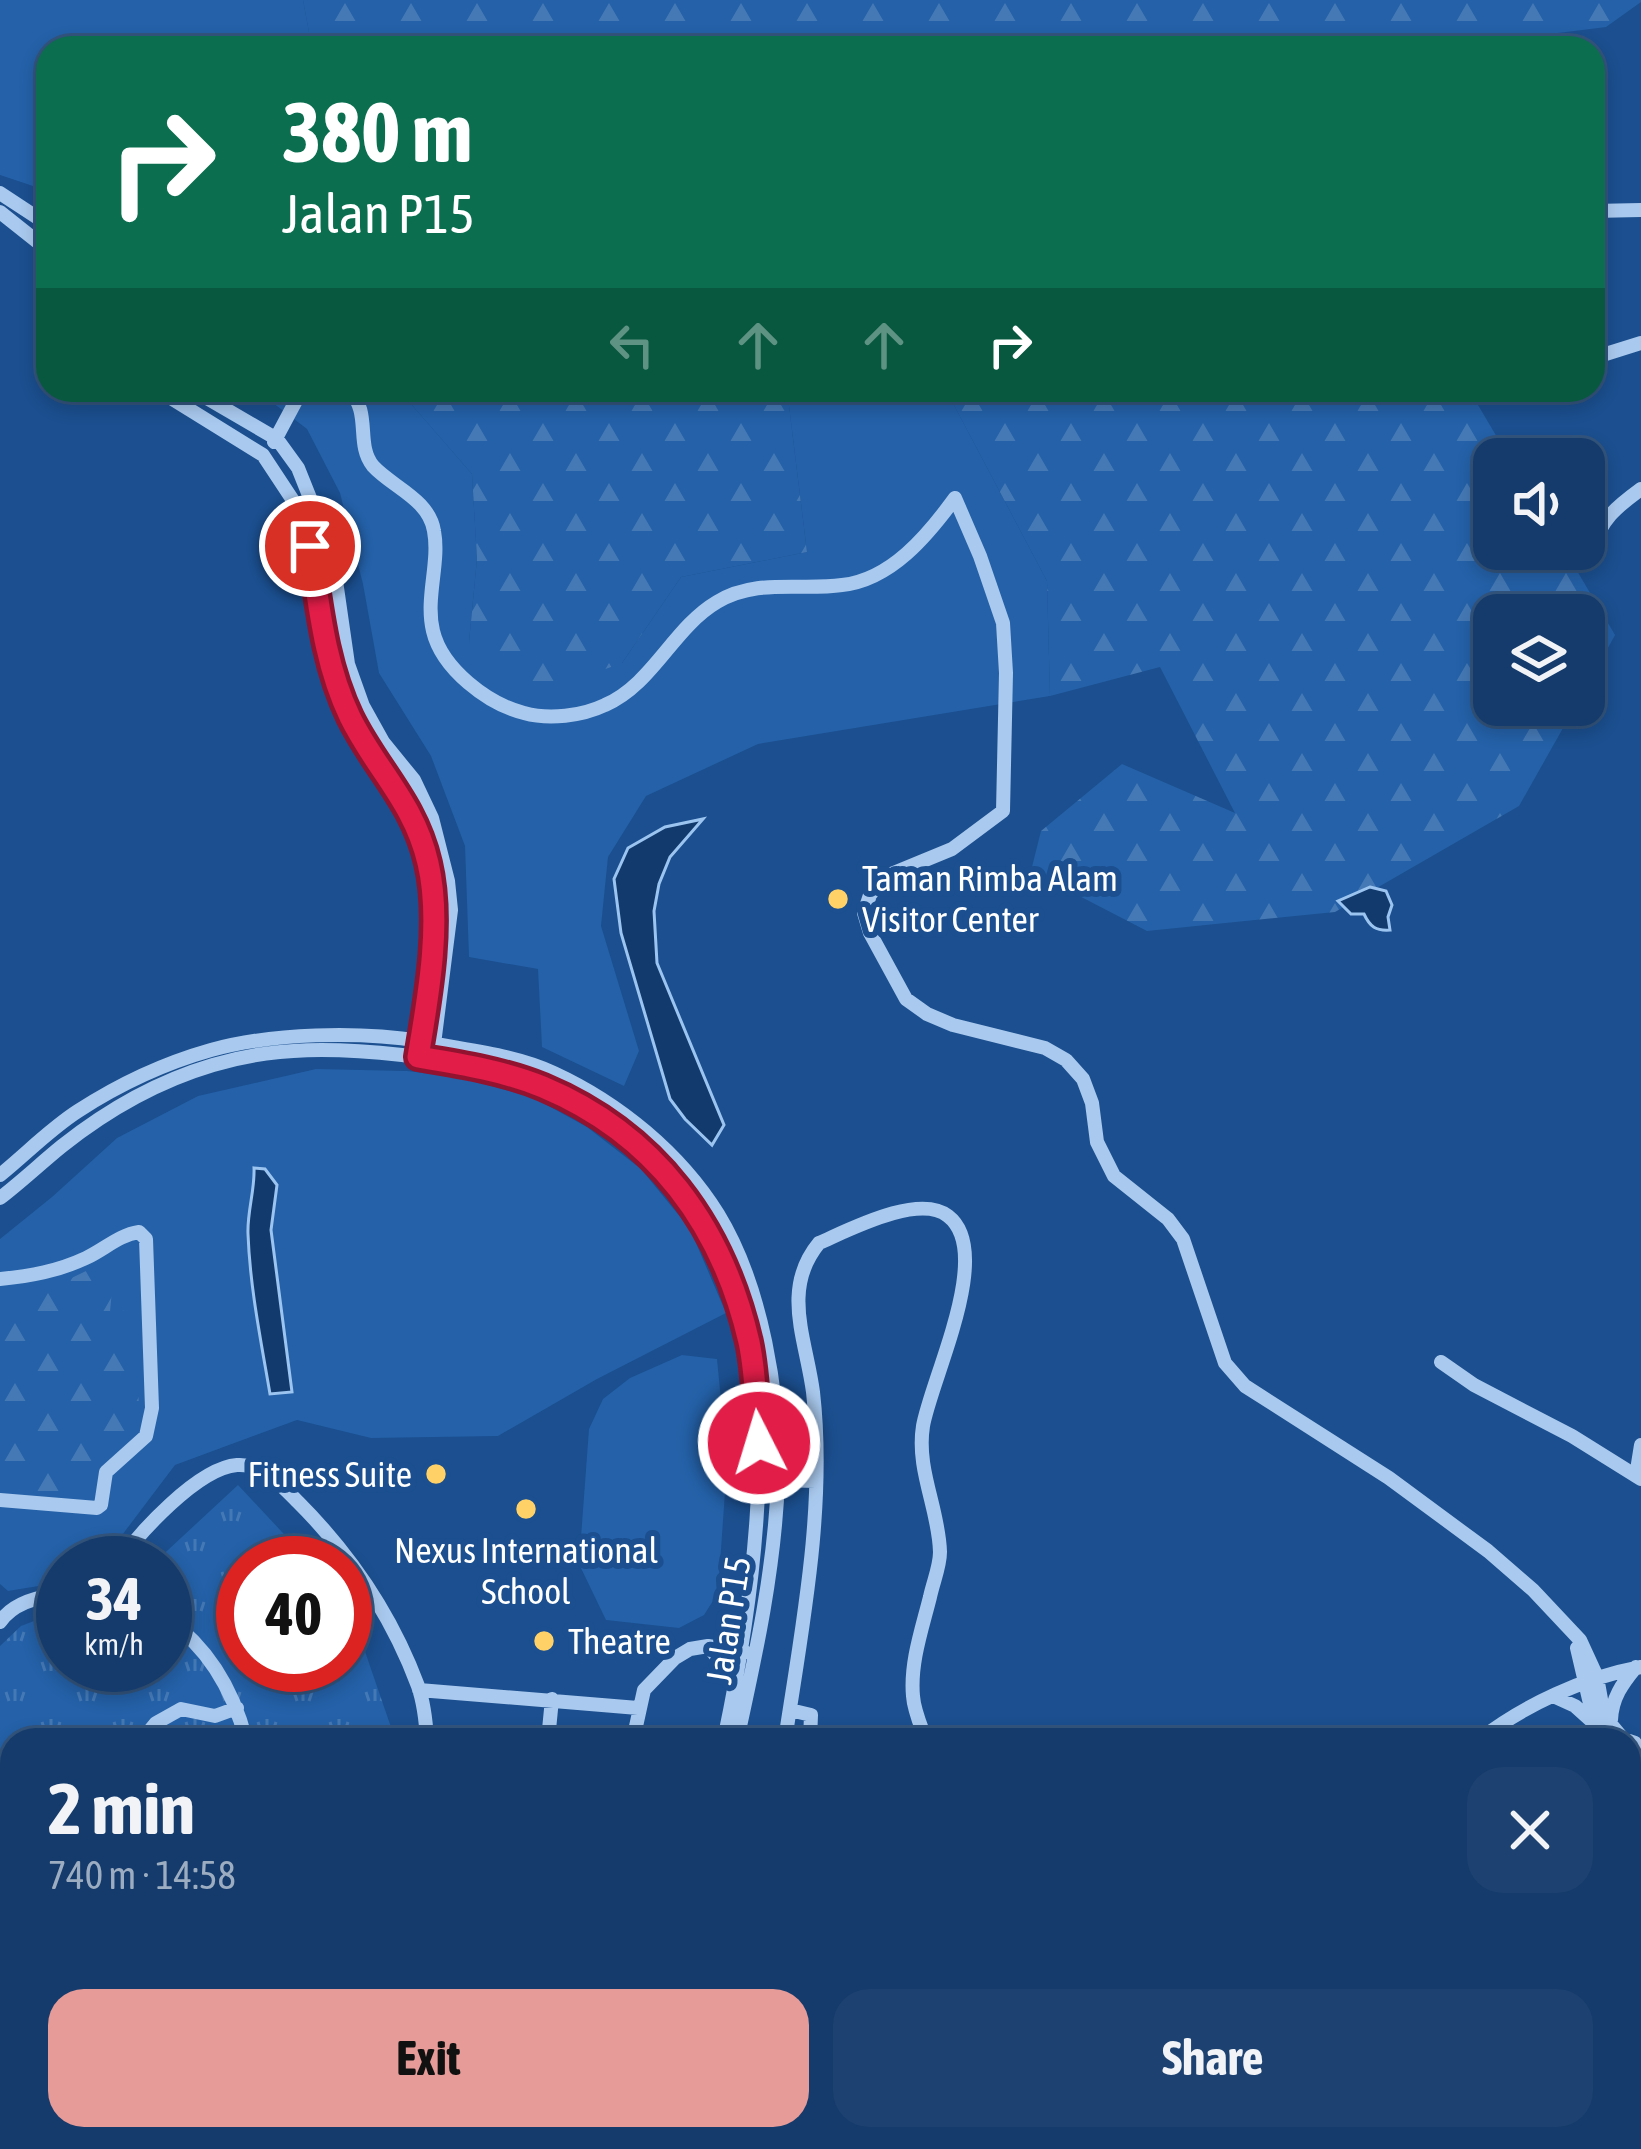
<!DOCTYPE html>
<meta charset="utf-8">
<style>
body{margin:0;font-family:"Asap Condensed",sans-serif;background:#1d4271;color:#f1f3f6;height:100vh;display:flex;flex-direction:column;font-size:45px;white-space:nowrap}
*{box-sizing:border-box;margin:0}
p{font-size:39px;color:#9dadc1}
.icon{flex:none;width:66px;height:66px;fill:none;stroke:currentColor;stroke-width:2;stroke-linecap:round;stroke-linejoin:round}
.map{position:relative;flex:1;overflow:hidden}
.details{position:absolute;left:0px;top:1728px;width:1641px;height:423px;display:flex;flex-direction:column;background:#143b6b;border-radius:36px 36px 0 0;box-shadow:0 6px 18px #0003,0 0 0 3px #33557e}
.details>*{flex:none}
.top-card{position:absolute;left:36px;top:36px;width:1569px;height:366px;border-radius:36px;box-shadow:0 6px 18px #0003,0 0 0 3px #33557e;background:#0b6e4f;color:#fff;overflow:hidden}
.buttons{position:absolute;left:1473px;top:438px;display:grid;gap:24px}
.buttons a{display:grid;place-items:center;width:132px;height:132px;border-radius:24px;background:#143b6b;box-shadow:0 6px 18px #0003,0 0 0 3px #33557e;font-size:60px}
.speed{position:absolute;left:36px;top:1536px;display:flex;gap:24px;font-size:60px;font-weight:700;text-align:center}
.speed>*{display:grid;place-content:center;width:156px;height:156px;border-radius:50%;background:#143b6b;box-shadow:0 6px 18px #0003,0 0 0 3px #33557e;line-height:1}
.speed small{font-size:30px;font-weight:400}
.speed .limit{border:18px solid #d22;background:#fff;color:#111}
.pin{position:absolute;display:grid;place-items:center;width:102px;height:102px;color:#fff;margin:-51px;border:6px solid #fff;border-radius:50%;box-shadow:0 3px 12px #0007}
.me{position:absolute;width:132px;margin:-66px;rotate:355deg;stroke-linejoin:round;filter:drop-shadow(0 0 9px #0008)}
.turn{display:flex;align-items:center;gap:42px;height:252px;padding:0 48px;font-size:54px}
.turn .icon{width:156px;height:156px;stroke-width:2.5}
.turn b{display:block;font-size:84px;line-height:102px}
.lanes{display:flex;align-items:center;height:114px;padding:0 48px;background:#0003;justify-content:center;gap:60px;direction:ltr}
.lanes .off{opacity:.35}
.round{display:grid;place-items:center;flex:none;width:126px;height:126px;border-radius:36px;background:#1d4271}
.headline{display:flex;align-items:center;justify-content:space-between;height:204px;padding:0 48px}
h1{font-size:72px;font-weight:700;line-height:90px}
.primary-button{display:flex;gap:24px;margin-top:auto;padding:24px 48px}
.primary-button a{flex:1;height:138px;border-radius:36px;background:#e69b98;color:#111;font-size:48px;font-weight:700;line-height:138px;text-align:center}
.primary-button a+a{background:#1d4271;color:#f1f3f6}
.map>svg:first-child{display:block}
.grass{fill:#2461a8}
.forest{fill:url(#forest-firs)}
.park{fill:url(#park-tufts)}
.water{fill:#123a6d;stroke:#9cc4f0;stroke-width:3}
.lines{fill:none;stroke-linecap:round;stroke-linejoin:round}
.minor{stroke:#a9c9ee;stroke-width:14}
.major{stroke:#f0f6ff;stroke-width:18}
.route-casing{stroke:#92132f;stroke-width:30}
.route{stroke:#e11d48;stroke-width:21}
.poi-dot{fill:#ffd166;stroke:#1b4f8f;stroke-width:4.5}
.labels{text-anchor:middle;stroke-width:12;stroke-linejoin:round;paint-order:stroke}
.poi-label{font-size:36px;fill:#fff;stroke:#1b4f8f;text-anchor:start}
.street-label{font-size:36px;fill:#fff;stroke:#1b4f8f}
</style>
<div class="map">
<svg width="1641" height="2149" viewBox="0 0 1641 2149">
<defs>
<pattern id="forest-firs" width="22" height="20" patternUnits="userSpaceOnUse" patternTransform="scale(3)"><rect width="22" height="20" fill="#2461a8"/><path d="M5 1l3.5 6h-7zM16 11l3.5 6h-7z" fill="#4579b5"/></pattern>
<pattern id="park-tufts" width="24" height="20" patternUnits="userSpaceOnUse" patternTransform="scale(3)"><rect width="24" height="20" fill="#2461a8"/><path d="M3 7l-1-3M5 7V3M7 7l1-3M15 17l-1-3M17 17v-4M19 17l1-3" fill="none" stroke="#4579b5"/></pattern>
</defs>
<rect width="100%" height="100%" fill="#1b4f8f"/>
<path class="grass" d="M0 0H303L312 48H48V191L0 175Z
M256 390H399L472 474 477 559 469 642 622 663 681 577 807 552 787 390H946L1047 581 1050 696 758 744 646 796 608 857 601 926 639 1051 624 1086 542 1047 538 969 469 957 465 846 431 756 379 673 363 584 340 493 307 429Z
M316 1069 407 1071 464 1078 534 1098 587 1127 641 1169 690 1229 726 1313 597 1379 498 1436 371 1438 297 1420 175 1465 101 1563H63V1582L8 1591 0 1584V1239L52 1197 117 1138 198 1096Z
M682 1355 717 1359 727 1463 718 1593 704 1615 679 1628 606 1620 579 1564 589 1429 603 1399 630 1378Z
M1014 2139H1283L1261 2149H1012Z"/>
<path class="forest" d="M303 0H1641V2L1606 27 1510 39 1496 48H312Z
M399 390H787L807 552 681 577 622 663 567 683 507 687 469 642 477 559 472 474Z
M946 390H1469L1510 459H1494V549H1564L1615 635 1584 691V615H1494V705H1576L1519 806 1335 912 1147 931 1031 871 1041 831 1122 764 1235 813 1160 667 1050 696 1047 581Z
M115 1257 110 1312 133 1310 140 1422 96 1464 85 1493 0 1491V1297L57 1285Z"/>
<path class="park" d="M238 1485 311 1563H243V1665H345V1600L349 1605 393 1733 392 1740H12V1990L0 1994V1646L21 1626 63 1610V1665H165V1563H154Z"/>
<path class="water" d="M703 819 670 857 659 884 654 911 657 963 724 1125 712 1145 685 1119 670 1099 621 933 614 879 628 848 665 827Z
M1370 887 1386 891 1392 905 1388 917 1390 930C1376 931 1370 927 1364 914H1351L1338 901Z
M254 1168 265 1169 277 1185 271 1230 292 1392 270 1394C261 1341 250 1288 248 1234 247 1212 255 1190 254 1168Z"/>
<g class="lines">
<path class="minor" d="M0 193 41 220 48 230
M1593 211 1641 210
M0 212 39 243 48 257
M1593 358 1641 343
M193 390 277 439 298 468 332 553 348 664 363 706 383 742 414 780 432 818 448 881 451 910 433 1052
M349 390C372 413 355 444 373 466 392 487 429 499 434 531 440 563 425 598 433 631 442 669 488 704 524 713 549 720 582 716 605 705 653 684 673 628 717 602 757 578 800 591 842 585 891 580 928 535 955 498
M274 442 298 397 309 390
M955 498 980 556 1003 623 1006 673 1003 811 952 849 884 877 870 895 864 913 870 933 906 999 927 1014 953 1025 1045 1048 1066 1060 1083 1079 1092 1103 1097 1142 1114 1176 1168 1219 1183 1239 1225 1363 1245 1386 1389 1478 1488 1551 1533 1590 1580 1640 1597 1677 1604 1716 1624 1740
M1591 550C1602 519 1615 508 1641 489
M420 1046 421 1041C464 1050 514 1054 554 1073 619 1103 680 1153 718 1214 762 1286 780 1395 778 1479 775 1567 756 1654 737 1740
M0 1175C26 1154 50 1129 78 1111 118 1085 165 1063 211 1050 273 1033 358 1031 421 1041L430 974 433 910 430 868 417 825 352 720 333 679 322 630 310 546 296 505 263 455 158 390
M0 1198C21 1182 41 1163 62 1146 106 1111 159 1081 213 1065 276 1046 338 1048 402 1055 567 1074 680 1137 738 1300 780 1421 750 1617 724 1740
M0 1279C31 1276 58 1271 86 1258 105 1249 119 1235 139 1232L146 1239 152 1408 146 1436 106 1472 101 1505 97 1508 0 1500
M1441 1362 1474 1385 1572 1436 1641 1479
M1636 1476 1641 1445
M778 1480 816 1481
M118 1563C139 1533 198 1468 237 1465 261 1463 282 1486 298 1502 350 1554 392 1616 418 1686 424 1703 426 1722 427 1740
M165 1617C208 1647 233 1689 246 1740
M0 1622C13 1603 40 1596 63 1594
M708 1646 736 1681
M1577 1648 1591 1708 1596 1723 1608 1740
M419 1690 638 1708
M1553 1696 1575 1706 1595 1724
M790 1710 811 1715 810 1740
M1611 1720C1612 1698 1622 1684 1636 1667
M142 1740 156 1723 181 1709 215 1716 237 1708
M548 1740 552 1699
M633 1740 644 1690 675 1658 690 1649 708 1646 745 1652
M785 1740C802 1628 826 1506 813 1392 806 1339 781 1289 819 1243 849 1230 919 1193 948 1216 995 1252 931 1379 923 1426 916 1470 939 1509 940 1552 940 1567 933 1582 930 1597 922 1629 910 1663 913 1696 914 1711 921 1726 926 1740
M1479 1740C1526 1704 1583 1678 1641 1667
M1629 1741 1635 1743 1639 1751 1637 1757 1629 1760
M1629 1808 1641 1811
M1629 2003H1641
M0 2015 12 2011
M0 2112 12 2149
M301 2139 304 2149
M137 2149 175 2139
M633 2149 635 2139"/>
<path class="major" d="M1629 2047H1641
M1629 2075 1641 2074
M985 2149 988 2139
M1287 2149 1295 2145 1298 2139"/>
</g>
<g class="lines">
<defs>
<path id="route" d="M310 546C319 604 324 663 350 717 376 770 414 802 428 863 442 922 428 998 418 1057 460 1064 504 1071 543 1087 655 1134 722 1225 749 1342 756 1374 756 1410 759 1443"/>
</defs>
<use href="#route" class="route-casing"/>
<use href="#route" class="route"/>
</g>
<g class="poi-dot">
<circle cx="838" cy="899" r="12"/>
<circle cx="436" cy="1474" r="12"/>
<circle cx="526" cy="1509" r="12"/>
<circle cx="544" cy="1641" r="12"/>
</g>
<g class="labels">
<g class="poi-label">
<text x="862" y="891">Taman Rimba Alam<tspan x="862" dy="41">Visitor Center</tspan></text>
<text x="412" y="1487" text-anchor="end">Fitness Suite</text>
<text x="526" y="1563" text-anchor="middle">Nexus International<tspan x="526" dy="41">School</tspan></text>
<text x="568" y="1654">Theatre</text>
</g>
<g class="street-label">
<text transform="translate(728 1620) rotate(-81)" y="13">Jalan P15</text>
</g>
</g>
</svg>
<div class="buttons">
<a><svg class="icon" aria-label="sound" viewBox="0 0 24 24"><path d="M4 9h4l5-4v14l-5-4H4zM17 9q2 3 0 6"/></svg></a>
<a><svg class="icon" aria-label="layers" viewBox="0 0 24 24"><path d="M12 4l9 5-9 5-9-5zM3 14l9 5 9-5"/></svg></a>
</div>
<div class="speed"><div>34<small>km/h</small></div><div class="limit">40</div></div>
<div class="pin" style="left:310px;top:546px;background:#d93025"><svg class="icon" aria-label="arrive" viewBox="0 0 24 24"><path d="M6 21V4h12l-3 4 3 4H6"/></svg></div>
<svg class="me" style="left:759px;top:1443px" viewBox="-20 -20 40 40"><circle r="17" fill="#e11d48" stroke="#fff" stroke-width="3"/><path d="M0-11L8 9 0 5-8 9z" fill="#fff"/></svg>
<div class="top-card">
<div class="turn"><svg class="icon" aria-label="right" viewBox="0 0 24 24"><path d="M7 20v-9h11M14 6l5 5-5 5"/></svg><div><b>380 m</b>Jalan P15</div></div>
<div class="lanes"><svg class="icon off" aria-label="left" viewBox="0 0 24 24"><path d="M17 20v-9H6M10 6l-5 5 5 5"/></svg><svg class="icon off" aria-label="ahead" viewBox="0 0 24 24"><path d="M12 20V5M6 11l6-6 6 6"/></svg><svg class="icon off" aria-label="ahead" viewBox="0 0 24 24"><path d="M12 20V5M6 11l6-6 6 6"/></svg><svg class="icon" aria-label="right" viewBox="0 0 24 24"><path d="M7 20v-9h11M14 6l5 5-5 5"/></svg></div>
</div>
<section class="details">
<div class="headline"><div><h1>2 min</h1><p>740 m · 14:58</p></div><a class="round"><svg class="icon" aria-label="close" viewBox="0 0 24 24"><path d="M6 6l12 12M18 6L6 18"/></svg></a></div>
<div class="primary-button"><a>Exit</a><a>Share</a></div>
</section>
</div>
